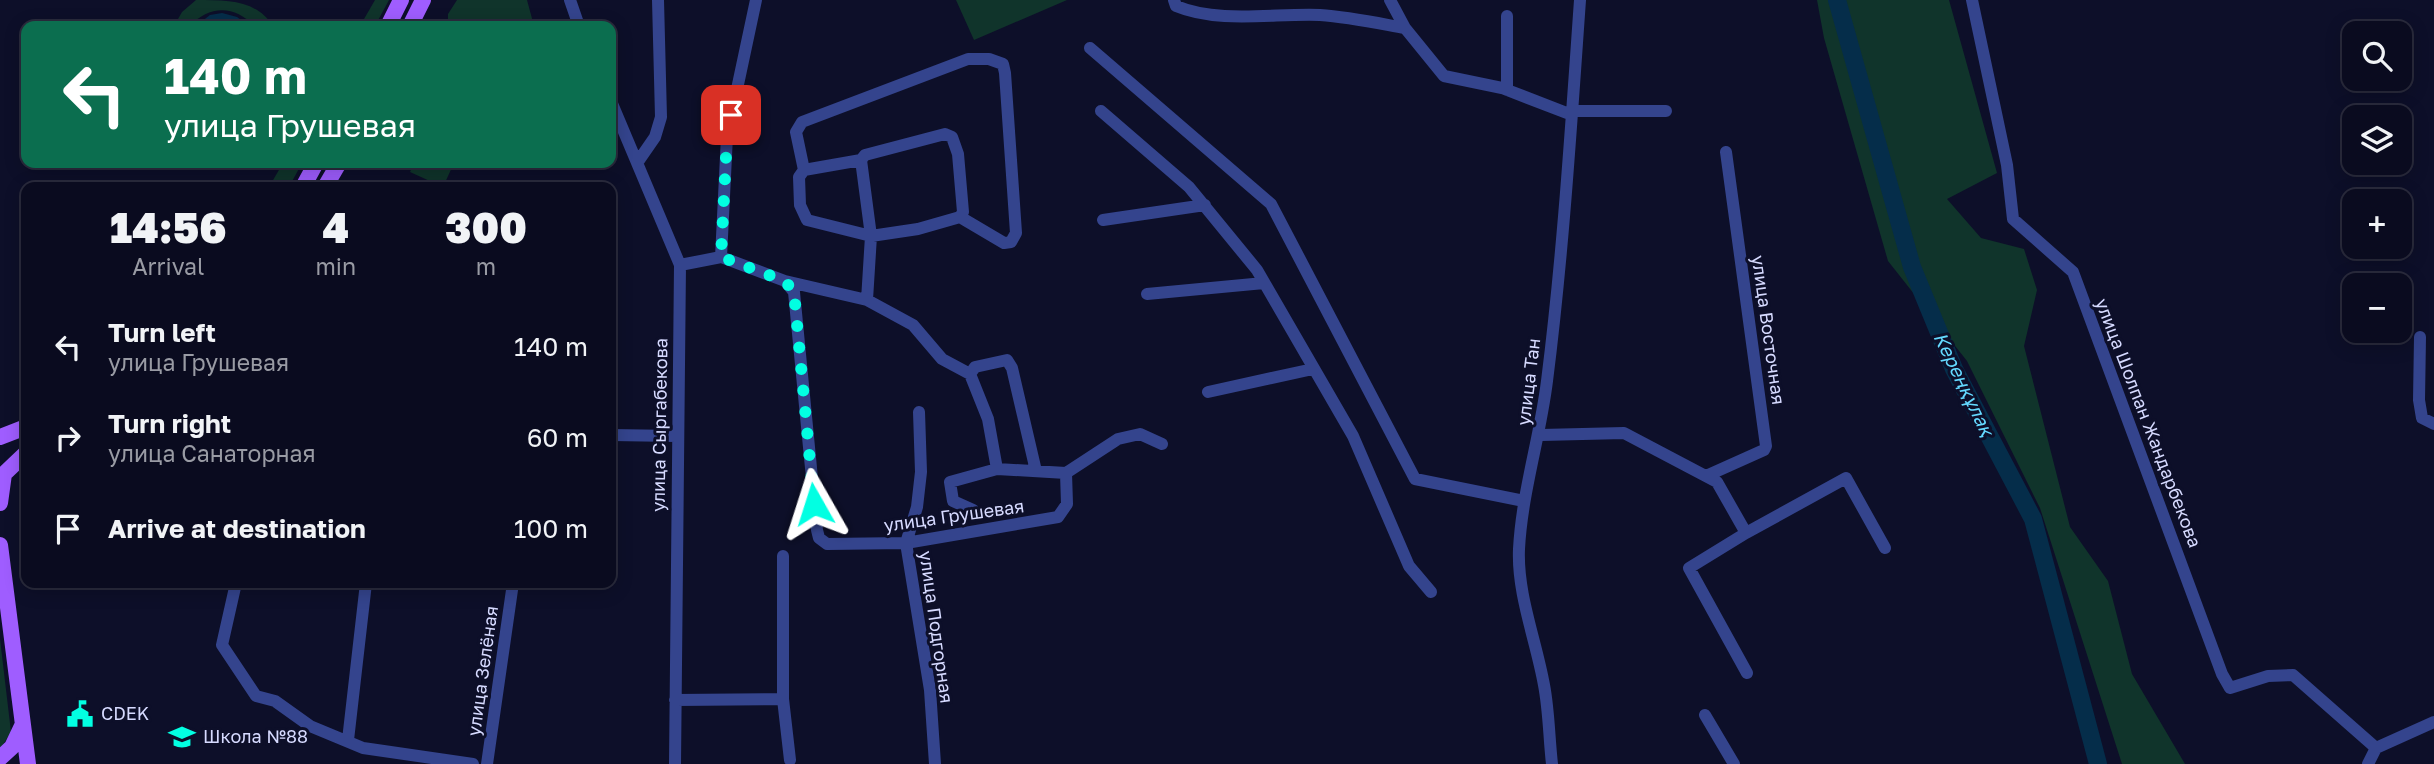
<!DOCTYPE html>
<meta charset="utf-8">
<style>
body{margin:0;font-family:"Golos Text",sans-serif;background:#18192c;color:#f1f3f6;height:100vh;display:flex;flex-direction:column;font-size:26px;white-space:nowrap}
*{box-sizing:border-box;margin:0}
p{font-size:23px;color:#999ba4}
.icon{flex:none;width:38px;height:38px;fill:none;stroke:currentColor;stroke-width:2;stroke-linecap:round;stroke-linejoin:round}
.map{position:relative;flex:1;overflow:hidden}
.panel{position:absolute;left:21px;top:182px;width:595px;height:406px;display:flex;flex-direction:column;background:#0a0b1f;border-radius:14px;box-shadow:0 4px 18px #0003,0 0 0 2px #2a2b3d}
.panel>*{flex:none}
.guide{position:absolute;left:21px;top:21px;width:595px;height:147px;border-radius:14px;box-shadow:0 4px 18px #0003,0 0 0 2px #2a2b3d;background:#0b6e4f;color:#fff;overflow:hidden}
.fabs{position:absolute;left:2342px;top:21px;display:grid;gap:14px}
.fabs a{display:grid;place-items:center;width:70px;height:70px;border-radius:14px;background:#0a0b1f;box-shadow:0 4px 18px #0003,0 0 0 2px #2a2b3d;font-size:35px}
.pin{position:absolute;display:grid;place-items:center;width:60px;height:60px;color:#fff;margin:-30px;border-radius:14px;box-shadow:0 4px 10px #0006}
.me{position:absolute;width:77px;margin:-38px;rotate:354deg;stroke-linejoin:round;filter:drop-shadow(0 0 5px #0008)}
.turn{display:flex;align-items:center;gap:24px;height:147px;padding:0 28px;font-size:32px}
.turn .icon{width:91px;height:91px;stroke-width:2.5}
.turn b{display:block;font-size:49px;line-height:60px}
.eta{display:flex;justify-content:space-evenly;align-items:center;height:119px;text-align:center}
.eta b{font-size:42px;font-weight:800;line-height:49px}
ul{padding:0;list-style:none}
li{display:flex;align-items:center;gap:21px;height:91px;padding:0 28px}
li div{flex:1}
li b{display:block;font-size:26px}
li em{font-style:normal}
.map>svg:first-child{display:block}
.green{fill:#10342b}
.water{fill:#052d4a}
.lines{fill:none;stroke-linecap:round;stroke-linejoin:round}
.river{stroke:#052d4a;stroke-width:18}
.minor{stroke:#34448d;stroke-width:12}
.major{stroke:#9f5dff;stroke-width:16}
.route{stroke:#02ffe2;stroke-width:12;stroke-dasharray:0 21.6}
.labels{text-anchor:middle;stroke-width:6;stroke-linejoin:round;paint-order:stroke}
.street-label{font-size:18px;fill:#d6daff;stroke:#0d0f29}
.poi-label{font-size:18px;fill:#d6daff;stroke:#0d0f29;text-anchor:start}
.water-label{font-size:19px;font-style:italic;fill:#64d9ff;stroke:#0d0f29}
</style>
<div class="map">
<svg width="2434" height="764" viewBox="0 0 2434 764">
<rect width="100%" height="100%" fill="#0d0f29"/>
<path class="green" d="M196 0C229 0 256 0 273 26H253C237 5 207 5 191 26H174L182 12Z
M375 0H389L375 26H360Z
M457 0H527L534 26H448V14Z
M956 0H1067L974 40Z
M1817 0H1949L1997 173 1947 199 1981 238 2024 249 2037 290 2024 346 2070 527 2108 581 2132 674 2185 764H2122L2040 508 1967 361 1888 261 1824 38Z
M283 163H302L289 187H269Z
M414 163H454L443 187 410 172Z
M0 639 11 732 0 749Z"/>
<path class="water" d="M222 13 237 17 249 26H196L210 15Z"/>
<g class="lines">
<path class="river" d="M1837 0 1912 267 1954 369 2033 519 2098 764"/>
<path class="minor" d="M570 0 579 26
M1174 0 1176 6C1219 24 1275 13 1320 15 1349 17 1377 23 1405 28
M1390 0 1405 28 1444 76 1502 88 1572 115
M1972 0 2007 165 2013 219 2073 272 2222 674 2230 688 2268 676 2293 675 2376 748
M1507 16V90
M1090 48 1271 204 1415 479 1524 501
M611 101 680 265 675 764
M1101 111 1189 187 1257 270 1353 436 1409 566 1431 592
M1572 111H1666
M945 134 952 137 958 154 963 212 960 217 918 229 871 236 861 160 865 155Z
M861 160 804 170 799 177 800 205 807 220 871 236 867 300
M637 163 655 137 661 117 658 0
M804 170 796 132 802 122 968 59H989L1003 64 1005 73 1016 233 1011 242 1004 243 960 217
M1103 220 1205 205
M721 257 785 281 794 292 817 530 819 538 827 544 906 543 1058 517 1067 504 1066 473 1118 439 1140 434 1162 444
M680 265 721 257 727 136 756 0
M785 281 867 300 913 325 942 359 970 374 988 419 997 469 950 482 953 501 973 510
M1147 294 1264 283
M2420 337 2419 400 2422 418 2434 424
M970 374 975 367 1007 360 1012 368 1036 471
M1208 392 1313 369
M919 412 921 472 917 507 906 543 930 690 935 764
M611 435 676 436
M1541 435 1624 433 1717 482 1746 533 1846 478 1885 548
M997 469 1066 473
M1706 476 1764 450 1766 446 1726 152
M1746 533 1689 568 1747 673
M783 556V699L790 760
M236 583 222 645 256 696 275 701 310 726 363 748 473 764
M675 700 783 699
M1705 715 1734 764
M348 740 366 583
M2376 748 2434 722
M487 764 513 583
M1552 764C1549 738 1549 711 1544 685 1536 640 1517 594 1519 549 1522 492 1540 438 1547 381 1563 255 1571 127 1580 0
M2368 764 2376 748"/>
<path class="major" d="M388 26 401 0
M410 26 423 0
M303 187 316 163
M325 187 339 163
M0 437 26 427
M0 503 4 474 26 453
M0 545 28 764
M0 758 12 747 22 726"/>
</g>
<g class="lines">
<path class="route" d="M731 115 727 136 721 257 785 281 794 292 814 504"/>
</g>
<defs>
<symbol id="civic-bare" viewBox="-9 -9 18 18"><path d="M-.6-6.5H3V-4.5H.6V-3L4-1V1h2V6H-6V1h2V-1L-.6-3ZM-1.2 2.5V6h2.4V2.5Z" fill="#02ffe2" stroke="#0d0f29" stroke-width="2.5" paint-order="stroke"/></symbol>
<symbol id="school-bare" viewBox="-9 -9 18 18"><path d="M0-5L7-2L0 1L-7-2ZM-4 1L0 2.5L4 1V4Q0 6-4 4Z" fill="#02ffe2" stroke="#0d0f29" stroke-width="2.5" paint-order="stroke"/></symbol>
</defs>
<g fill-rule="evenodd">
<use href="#civic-bare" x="61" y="695" width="38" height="38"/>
<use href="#school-bare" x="163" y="718" width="38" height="38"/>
</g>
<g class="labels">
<g class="street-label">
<text transform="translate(1768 330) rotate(82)" y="6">улица Восточная</text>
<text transform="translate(1529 382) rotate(-83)" y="6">улица Тан</text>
<text transform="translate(2148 423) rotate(69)" y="6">улица Шолпан Жандарбекова</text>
<text transform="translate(660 425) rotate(-89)" y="6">улица Сыргабекова</text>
<text transform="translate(954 516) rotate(-8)" y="6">улица Грушевая</text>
<text transform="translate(936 627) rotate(82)" y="6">улица Подгорная</text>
<text transform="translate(483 671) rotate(-82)" y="6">улица Зелёная</text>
</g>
<g class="poi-label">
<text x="101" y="720">CDEK</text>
<text x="203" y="743">Школа №88</text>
</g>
<g class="water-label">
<text transform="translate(1964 384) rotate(64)" y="7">Кереңқұлақ</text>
</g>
</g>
</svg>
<div class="fabs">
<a><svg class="icon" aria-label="search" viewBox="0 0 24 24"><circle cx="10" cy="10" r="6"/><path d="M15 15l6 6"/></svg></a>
<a><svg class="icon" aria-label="layers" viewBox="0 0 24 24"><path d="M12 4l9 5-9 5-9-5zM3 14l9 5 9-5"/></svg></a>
<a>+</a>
<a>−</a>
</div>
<div class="pin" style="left:731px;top:115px;background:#d93025"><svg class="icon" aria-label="arrive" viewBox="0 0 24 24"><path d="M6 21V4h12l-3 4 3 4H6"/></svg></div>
<svg class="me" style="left:814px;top:504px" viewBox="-20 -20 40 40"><path d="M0-17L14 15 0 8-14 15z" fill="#02ffe2" stroke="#fff" stroke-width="4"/></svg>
<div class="guide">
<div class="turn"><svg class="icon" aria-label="left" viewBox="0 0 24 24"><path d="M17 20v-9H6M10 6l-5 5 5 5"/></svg><div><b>140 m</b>улица Грушевая</div></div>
</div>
<section class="panel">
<div class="eta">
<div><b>14:56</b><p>Arrival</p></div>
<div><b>4</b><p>min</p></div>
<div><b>300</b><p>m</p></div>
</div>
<ul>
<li><svg class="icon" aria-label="left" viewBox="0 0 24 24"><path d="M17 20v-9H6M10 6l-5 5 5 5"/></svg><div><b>Turn left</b><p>улица Грушевая</p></div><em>140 m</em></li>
<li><svg class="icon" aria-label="right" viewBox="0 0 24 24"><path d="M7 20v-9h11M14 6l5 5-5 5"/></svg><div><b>Turn right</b><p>улица Санаторная</p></div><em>60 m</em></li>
<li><svg class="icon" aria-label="arrive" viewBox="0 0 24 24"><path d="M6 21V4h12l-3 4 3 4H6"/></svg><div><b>Arrive at destination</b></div><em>100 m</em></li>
</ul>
</section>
</div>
